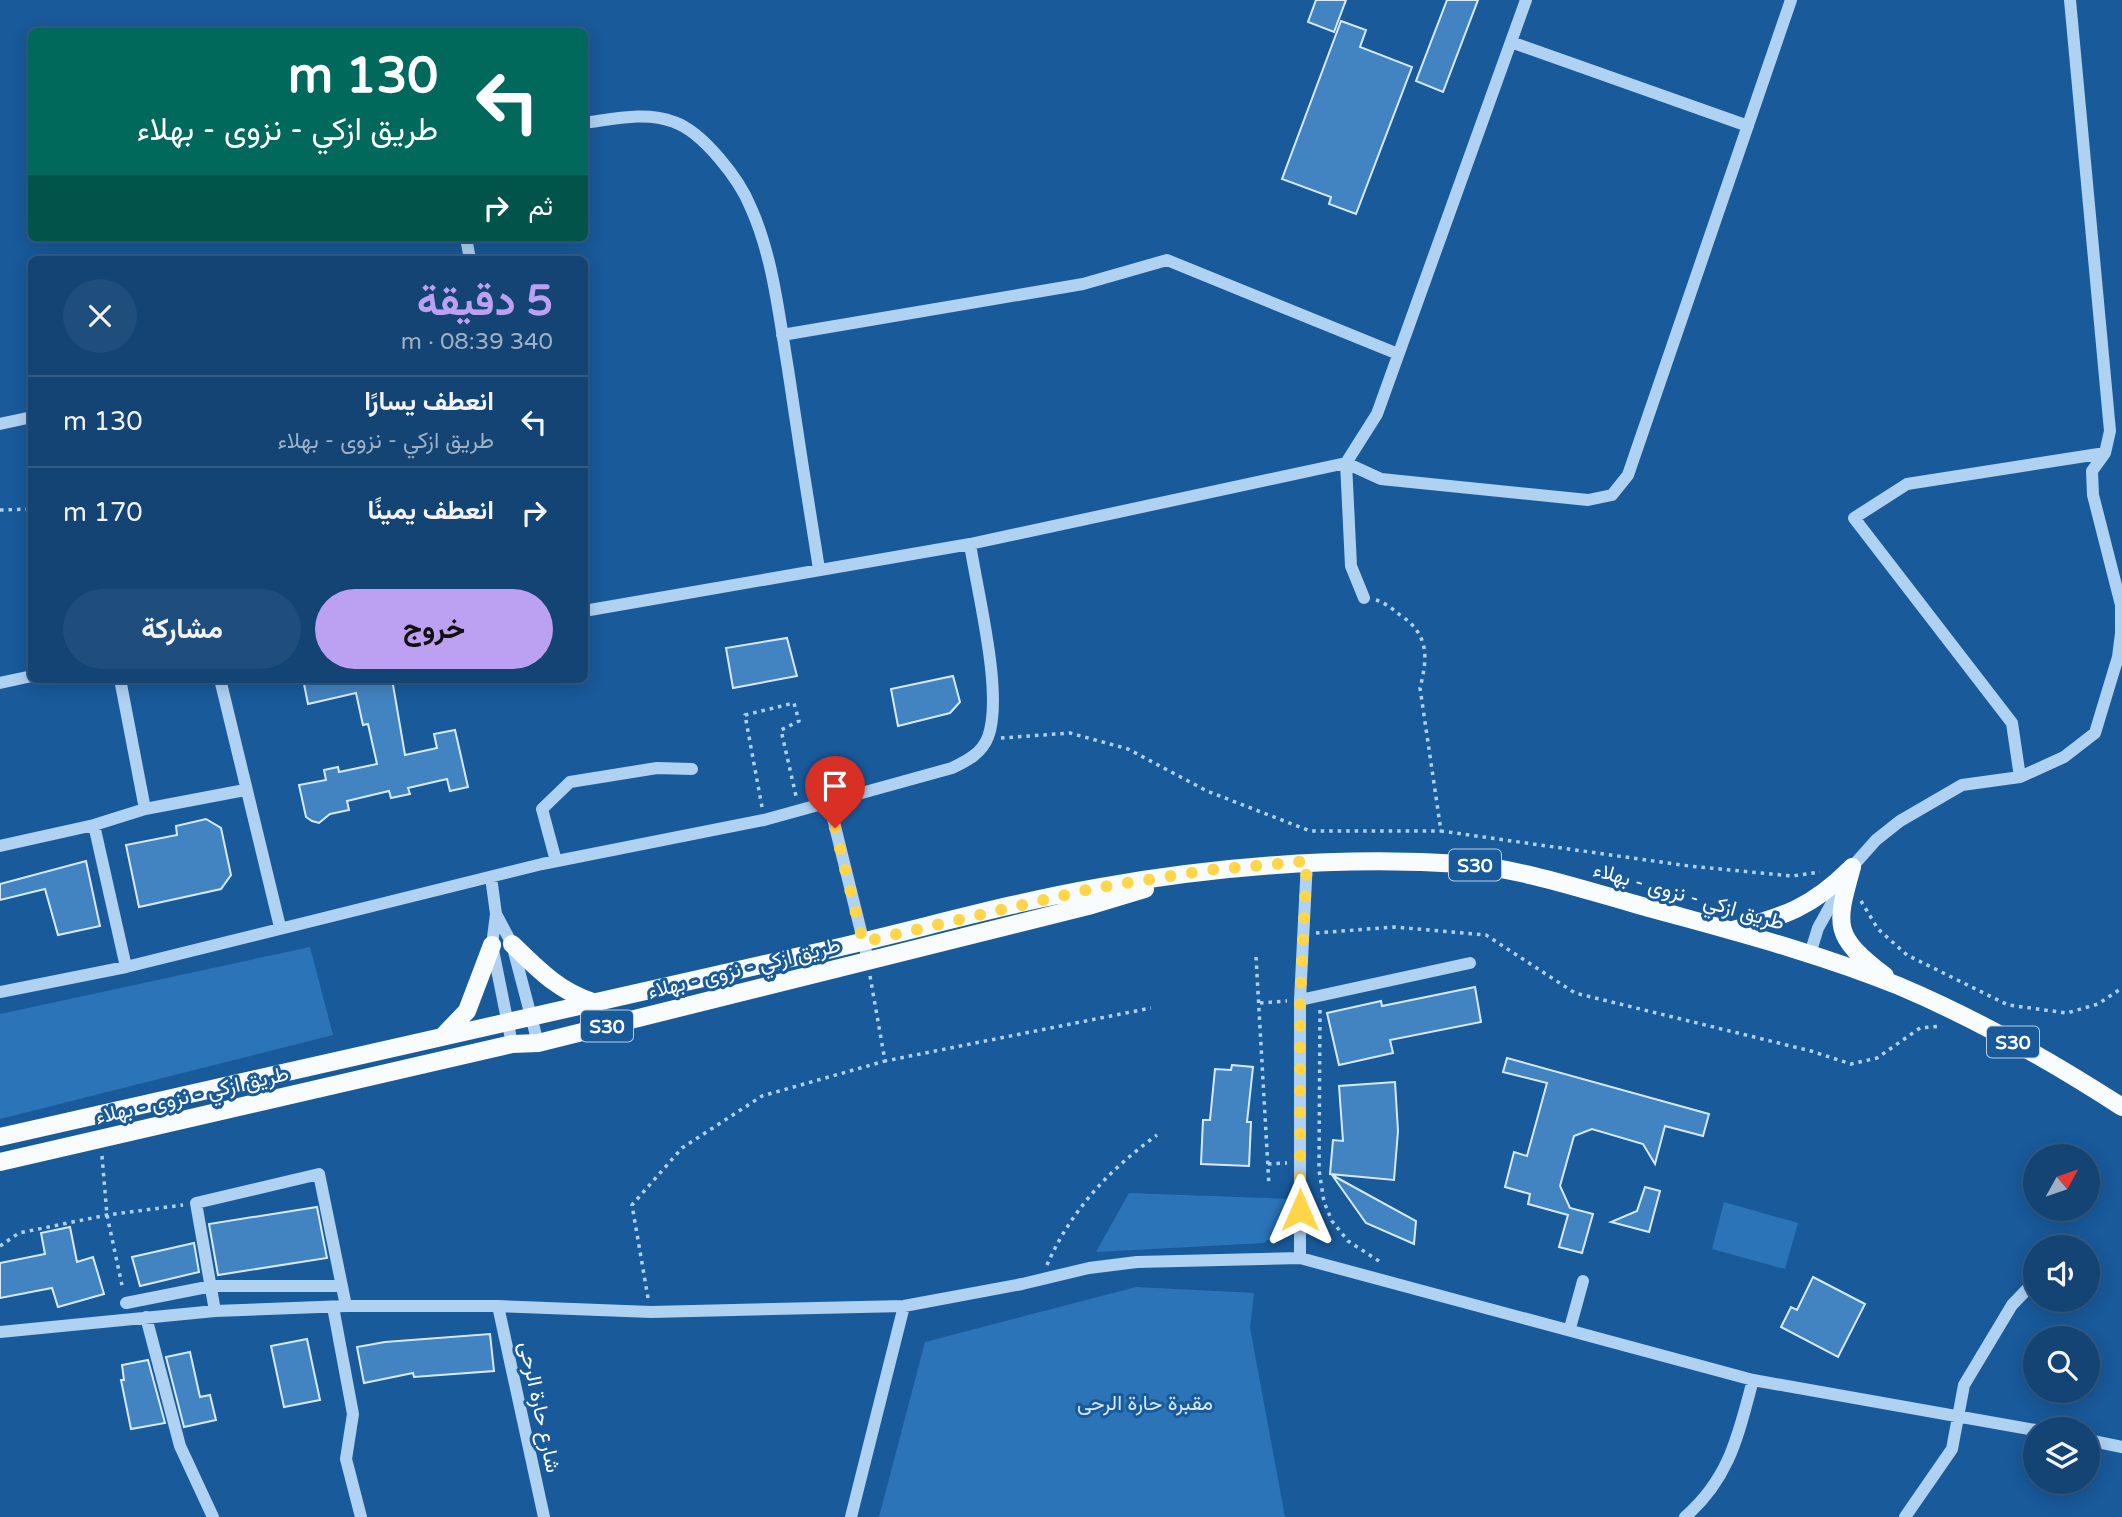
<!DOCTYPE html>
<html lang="ar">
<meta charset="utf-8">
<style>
body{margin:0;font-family:"Varela Round",Vazirmatn,sans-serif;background:#204e7c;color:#f1f3f6;direction:rtl;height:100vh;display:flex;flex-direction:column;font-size:26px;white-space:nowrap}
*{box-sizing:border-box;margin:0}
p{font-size:23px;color:#9db0c5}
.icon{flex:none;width:38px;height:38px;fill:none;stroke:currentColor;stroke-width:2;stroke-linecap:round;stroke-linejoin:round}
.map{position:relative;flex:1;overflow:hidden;direction:ltr}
.drawer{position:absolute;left:28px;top:256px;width:560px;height:427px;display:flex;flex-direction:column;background:#134474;border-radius:10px;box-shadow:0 4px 18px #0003,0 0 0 2px #325c86;direction:rtl}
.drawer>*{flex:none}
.top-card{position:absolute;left:28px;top:28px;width:560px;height:214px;border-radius:10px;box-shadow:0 4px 18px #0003,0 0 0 2px #325c86;direction:rtl;background:#00695c;color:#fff;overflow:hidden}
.needle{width:46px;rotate:50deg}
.tools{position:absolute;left:2023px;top:1144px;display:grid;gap:14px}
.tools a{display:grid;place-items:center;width:77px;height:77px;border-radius:50%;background:#134474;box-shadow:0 4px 18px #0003,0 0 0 2px #325c86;font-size:35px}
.pin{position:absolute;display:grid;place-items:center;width:60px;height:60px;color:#fff;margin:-72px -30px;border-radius:50% 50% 50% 0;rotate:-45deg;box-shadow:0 0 7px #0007}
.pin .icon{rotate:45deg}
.me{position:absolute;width:77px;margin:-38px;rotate:0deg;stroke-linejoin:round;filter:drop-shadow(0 0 5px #0008)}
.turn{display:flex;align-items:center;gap:24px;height:147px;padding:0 35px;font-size:32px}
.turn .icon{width:91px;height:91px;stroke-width:2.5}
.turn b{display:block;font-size:49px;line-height:60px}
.then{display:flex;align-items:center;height:66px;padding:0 35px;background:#0003;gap:14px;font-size:26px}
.round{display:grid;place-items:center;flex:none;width:74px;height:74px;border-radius:37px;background:#204e7c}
.headline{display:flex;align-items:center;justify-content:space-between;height:119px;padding:0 35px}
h1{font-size:42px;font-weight:700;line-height:52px;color:#bca0f2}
.button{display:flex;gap:14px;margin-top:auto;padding:14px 35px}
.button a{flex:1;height:80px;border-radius:42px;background:#bca0f2;color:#111;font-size:28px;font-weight:700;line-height:80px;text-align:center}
.button a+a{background:#204e7c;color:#f1f3f6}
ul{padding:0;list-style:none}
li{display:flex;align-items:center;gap:21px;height:91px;padding:0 35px;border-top:2px solid #325c86}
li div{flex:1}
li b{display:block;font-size:26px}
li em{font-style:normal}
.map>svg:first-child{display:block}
.green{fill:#2c74b8}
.building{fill:#4283c1;stroke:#d6eafc;stroke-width:2}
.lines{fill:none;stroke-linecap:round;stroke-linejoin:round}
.path{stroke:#afd1f2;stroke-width:3.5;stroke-dasharray:3.5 5;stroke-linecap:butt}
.minor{stroke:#afd1f2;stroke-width:12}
.major{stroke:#f9fcff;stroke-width:18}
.route{stroke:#ffd54a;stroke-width:12;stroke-dasharray:0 21.6}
.labels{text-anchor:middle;stroke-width:6;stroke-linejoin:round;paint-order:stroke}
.shield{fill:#195a9b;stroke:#bacee1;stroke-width:2}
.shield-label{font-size:19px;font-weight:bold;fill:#fff}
.street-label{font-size:21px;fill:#fff;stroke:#195a9b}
.park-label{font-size:21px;fill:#d6eafc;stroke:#195a9b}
</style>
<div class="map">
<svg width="2122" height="1517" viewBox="0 0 2122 1517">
<rect width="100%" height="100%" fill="#195a9b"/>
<path class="green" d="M310 947 333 1035 0 1119V1014Z
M1129 1193 1289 1199 1285 1225 1264 1243 1096 1252Z
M1724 1202 1798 1223 1785 1269 1712 1249Z
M1136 1287 1254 1293 1250 1328 1285 1517H879L925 1342Z"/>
<path class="building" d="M1316 0H1346L1334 32 1308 22Z
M1447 0H1478L1443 92 1416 81Z
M1341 21 1366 30 1360 47 1412 67 1356 214 1329 204 1331 197 1282 179Z
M787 638 797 676 733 688 726 648Z
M953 676 960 702 950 713 898 726 891 689Z
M325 679H392L405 755 437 748 434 734 455 730 468 787 450 791 447 779 408 788 410 794 391 798 389 791 347 801 349 810 330 814 319 823 312 821 306 817 299 785 326 780 324 770 338 767 339 772 377 764 368 724 363 725 356 693 308 704 304 684Z
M206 819 221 828 231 875 221 889 139 907 126 845 177 835 176 826Z
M86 861 100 926 58 935 45 889 0 900V884Z
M1475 987 1481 1022 1390 1040 1393 1053 1339 1065 1327 1013 1381 1001 1382 1006Z
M1507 1058 1709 1114 1703 1136 1665 1126 1655 1164 1643 1144 1592 1129 1574 1136 1560 1186 1570 1208 1593 1214 1582 1253 1559 1247 1568 1215 1528 1204 1530 1194 1505 1187 1514 1152 1527 1156 1547 1083 1503 1072Z
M1232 1065 1253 1067 1247 1122H1251L1249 1166 1201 1164 1203 1120H1210L1215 1069 1231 1070Z
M1395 1082 1398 1131 1394 1180 1330 1174 1333 1140 1343 1141 1339 1086Z
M1332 1175 1416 1221 1414 1244 1366 1223Z
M1645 1187 1660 1191 1649 1232 1611 1222 1637 1211Z
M317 1207 327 1258 218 1275 209 1224Z
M70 1227 77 1262 93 1257 104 1294 58 1307 52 1288 0 1298V1263L45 1254 41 1233Z
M194 1243 199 1272 140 1286 132 1257Z
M1813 1277 1865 1304 1838 1357 1781 1327 1791 1307 1797 1310Z
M490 1334 494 1371 414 1377 413 1373 364 1383 357 1347 385 1342Z
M307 1339 320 1400 284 1407 271 1346Z
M190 1352 200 1397 210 1395 216 1420 184 1427 166 1357Z
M148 1360 165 1423 131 1429 121 1380H124L122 1365Z"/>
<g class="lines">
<path class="path" d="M0 510 32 509
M1376 600C1385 603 1393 609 1400 615 1429 634 1428 657 1420 688L1441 831 1689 866 1792 876 1820 872
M1001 738 1070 733 1128 749 1207 791 1310 831H1441
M762 807 745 715 794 703 799 721 781 730 796 796
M1861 901 1878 929 1907 955 2008 1005 2067 1013 2098 1004 2122 988
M1316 933 1394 927 1486 935 1575 993 1811 1051 1851 1064 1877 1058 1920 1028 1942 1026
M1256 957 1269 1186
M870 976 885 1061 1151 1008
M1260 1003 1287 1001
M1320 1010 1319 1170 1324 1202 1332 1221 1348 1241 1382 1263
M102 1156 107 1215 123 1290
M1268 1164 1287 1163
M0 1246 19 1233 107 1215 183 1205
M1047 1265C1071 1210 1110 1169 1157 1135
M648 1298 632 1205 682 1148 762 1096 885 1061"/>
<path class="minor" d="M1511 42 1748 126
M584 123C614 119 646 111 674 122 703 132 740 180 751 208 773 257 779 316 788 369 798 436 808 502 819 569
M466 238 470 259
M782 335 1083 284 1167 260 1398 354
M0 424 32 417
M1364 598 1351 566 1346 463 1377 414 1526 0
M584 611 970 544 1346 463 1381 479 1588 500 1612 495 1628 475 1791 0
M120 679 145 809
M220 679 280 927
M0 683 32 676
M2020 777 2012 723 1854 518 1907 484 2105 453
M829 802 868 960
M94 825 126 967
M0 846 94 825 145 809 245 790
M556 861 542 809 570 782 657 768 692 769
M491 877 496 914 492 945 512 1044
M496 914 512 944 538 1043
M1810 954 1818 928 1852 867 1876 840 1900 821 1962 785 2020 777 2064 757 2095 733 2118 657 2121 633V605L2093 495 2092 471 2105 453 2110 431 2070 0
M0 992 126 967 542 864 764 820 952 768C967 761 982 753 988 737 1004 695 977 591 970 544
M1300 1000 1470 963
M2066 1248 2069 1245
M1300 1258V1000L1307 861
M126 1303 212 1286H342
M498 1306 544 1517
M333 1307 353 1414 346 1459 361 1517
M215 1311 196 1203 319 1174 346 1306
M146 1317 180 1446 213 1517
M1570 1328 1583 1281
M0 1332 215 1311 346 1306H498L651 1312 904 1306 1022 1284 1089 1268 1137 1262 1300 1258 1753 1380 2035 1430
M2088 1440 2122 1447
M851 1517 904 1306
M1685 1517C1730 1478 1738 1435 1753 1380
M1905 1517 1952 1449 1964 1385 2012 1305 2035 1281"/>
<path class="major" d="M1852 867C1835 927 1833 936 1885 976
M1733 930C1783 917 1812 907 1849 870
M512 944C537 968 558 991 593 1002
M443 1036 467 1011 492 945
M0 1137C270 1077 539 1014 809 954 906 933 1002 904 1100 887 1220 866 1341 856 1463 864 1514 867 1585 890 1635 904 1724 929 1813 951 1899 986 1977 1019 2051 1061 2122 1107
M0 1162 512 1044 538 1043 1092 905 1145 889"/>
</g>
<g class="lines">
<path class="route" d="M835 828 863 942 1095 888 1209 870 1307 861 1300 1000V1210"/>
</g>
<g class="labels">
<g class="shield">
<rect x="1449" y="849.5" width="52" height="31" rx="5"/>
<rect x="581" y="1010.5" width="52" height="31" rx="5"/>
<rect x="1987" y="1026.5" width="52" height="31" rx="5"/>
</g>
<g class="shield-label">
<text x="1475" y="872">S30</text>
<text x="607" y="1033">S30</text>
<text x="2013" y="1049">S30</text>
</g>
<g class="street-label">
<text transform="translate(1689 896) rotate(16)" y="7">طريق ازكي - نزوى - بهلاء</text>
<text transform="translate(744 968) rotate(-14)" y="7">طريق ازكي - نزوى - بهلاء</text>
<text transform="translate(192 1095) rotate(-13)" y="7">طريق ازكي - نزوى - بهلاء</text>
<text transform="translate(540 1407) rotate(78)" y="7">شارع حارة الرحى</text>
</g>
<g class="park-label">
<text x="1145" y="1410">مقبرة حارة الرحى</text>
</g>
</g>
</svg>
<div class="tools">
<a><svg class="needle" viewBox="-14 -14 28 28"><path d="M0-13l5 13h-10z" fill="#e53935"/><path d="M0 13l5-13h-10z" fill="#9db0c5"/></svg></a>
<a><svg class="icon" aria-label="sound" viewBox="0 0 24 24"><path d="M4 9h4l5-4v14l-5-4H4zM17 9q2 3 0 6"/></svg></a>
<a><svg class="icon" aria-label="search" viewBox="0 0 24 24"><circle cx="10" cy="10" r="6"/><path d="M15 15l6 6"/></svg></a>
<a><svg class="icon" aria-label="layers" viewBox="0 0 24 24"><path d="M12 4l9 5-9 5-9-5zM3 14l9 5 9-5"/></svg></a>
</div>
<div class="pin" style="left:835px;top:828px;background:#d93025"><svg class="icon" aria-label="arrive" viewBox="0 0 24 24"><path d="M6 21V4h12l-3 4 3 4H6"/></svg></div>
<svg class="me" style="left:1300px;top:1210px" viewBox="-20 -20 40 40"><path d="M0-17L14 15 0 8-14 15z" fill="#ffd54a" stroke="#fff" stroke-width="4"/></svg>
<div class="top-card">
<div class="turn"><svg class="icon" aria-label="left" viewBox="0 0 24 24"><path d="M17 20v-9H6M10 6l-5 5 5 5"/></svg><div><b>130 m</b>طريق ازكي - نزوى - بهلاء</div></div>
<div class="then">ثم<svg class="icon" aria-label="right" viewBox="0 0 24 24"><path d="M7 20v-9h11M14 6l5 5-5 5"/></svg></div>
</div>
<section class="drawer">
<div class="headline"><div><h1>5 دقيقة</h1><p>340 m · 08:39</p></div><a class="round"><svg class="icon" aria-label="close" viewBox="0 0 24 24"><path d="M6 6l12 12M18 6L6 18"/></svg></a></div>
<ul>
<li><svg class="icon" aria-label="left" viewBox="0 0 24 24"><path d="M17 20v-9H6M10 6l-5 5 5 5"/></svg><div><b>انعطف يسارًا</b><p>طريق ازكي - نزوى - بهلاء</p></div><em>130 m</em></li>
<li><svg class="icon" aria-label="right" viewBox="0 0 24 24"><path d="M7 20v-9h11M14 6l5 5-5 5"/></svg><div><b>انعطف يمينًا</b></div><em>170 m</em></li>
</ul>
<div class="button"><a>خروج</a><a>مشاركة</a></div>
</section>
</div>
